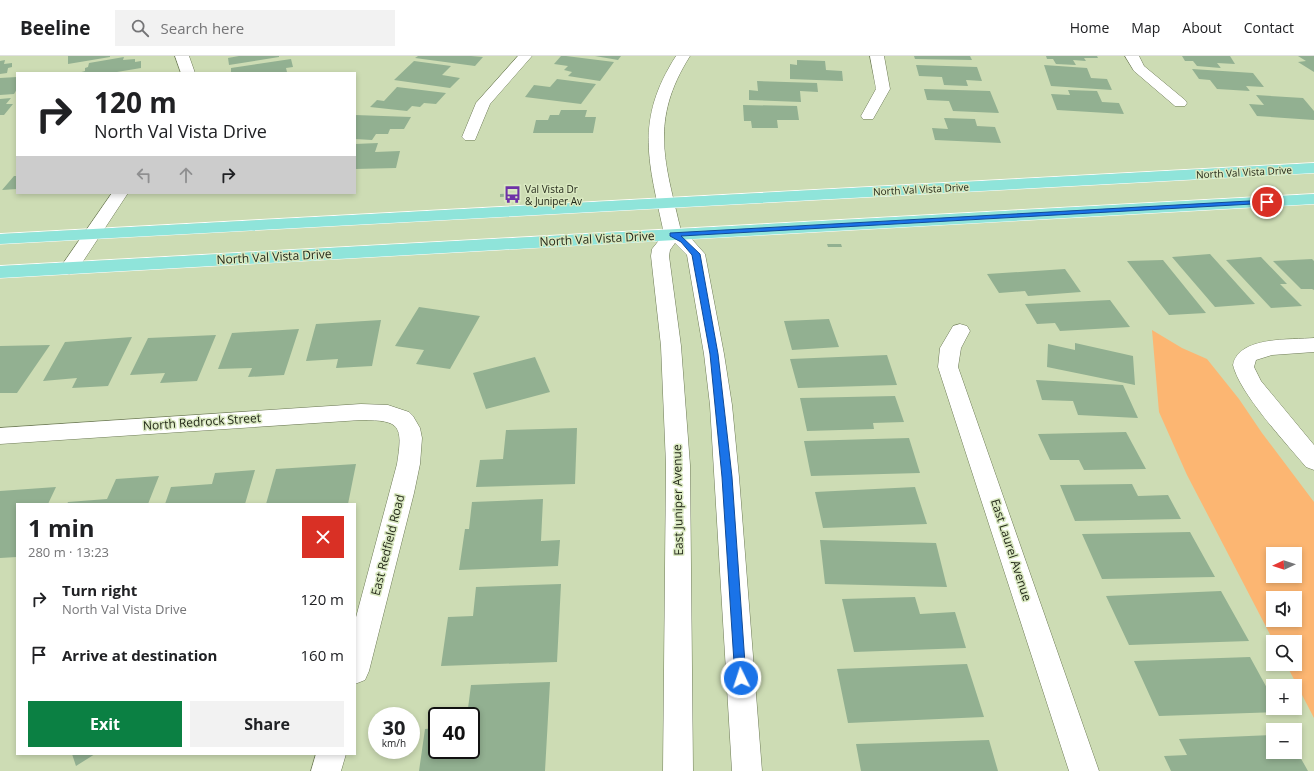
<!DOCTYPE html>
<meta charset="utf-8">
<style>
body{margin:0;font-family:"Open Sans",sans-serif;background:#f2f2f2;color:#202124;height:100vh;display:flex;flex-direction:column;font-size:15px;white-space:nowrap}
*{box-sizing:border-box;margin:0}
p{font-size:13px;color:#757577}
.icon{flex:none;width:22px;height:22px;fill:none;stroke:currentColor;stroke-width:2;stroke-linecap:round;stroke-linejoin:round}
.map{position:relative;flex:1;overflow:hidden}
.drawer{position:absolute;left:16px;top:447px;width:340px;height:252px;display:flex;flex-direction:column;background:#fff;border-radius:0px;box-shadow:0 2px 6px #0003}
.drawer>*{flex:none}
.hud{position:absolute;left:16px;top:16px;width:340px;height:122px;border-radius:0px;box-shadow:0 2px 6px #0003;background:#fff;color:#202124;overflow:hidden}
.needle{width:26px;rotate:266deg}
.fabs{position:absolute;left:1266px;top:491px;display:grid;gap:8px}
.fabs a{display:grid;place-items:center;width:36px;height:36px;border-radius:0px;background:#fff;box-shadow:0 2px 6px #0003;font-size:20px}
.speed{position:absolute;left:368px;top:651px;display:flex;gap:8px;font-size:20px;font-weight:700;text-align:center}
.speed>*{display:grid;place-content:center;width:52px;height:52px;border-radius:50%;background:#fff;box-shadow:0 2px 6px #0003;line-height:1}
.speed small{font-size:10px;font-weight:400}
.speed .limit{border:2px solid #111;border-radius:6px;background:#fff;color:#111}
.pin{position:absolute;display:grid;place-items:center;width:34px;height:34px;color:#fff;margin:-17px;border:2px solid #fff;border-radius:50%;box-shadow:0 1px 4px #0007}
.me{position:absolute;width:44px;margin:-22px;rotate:356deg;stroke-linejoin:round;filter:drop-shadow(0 0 3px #0008)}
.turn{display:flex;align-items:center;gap:14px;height:84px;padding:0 12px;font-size:18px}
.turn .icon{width:52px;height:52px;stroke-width:2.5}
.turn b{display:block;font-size:28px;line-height:34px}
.lanes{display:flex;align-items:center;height:38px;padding:0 12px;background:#0003;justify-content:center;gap:20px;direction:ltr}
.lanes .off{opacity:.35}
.round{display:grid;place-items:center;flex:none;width:42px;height:42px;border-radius:0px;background:#f2f2f2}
.headline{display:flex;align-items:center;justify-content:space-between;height:68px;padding:0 12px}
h1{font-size:24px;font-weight:700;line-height:30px}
.action{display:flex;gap:8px;margin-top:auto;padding:8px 12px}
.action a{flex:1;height:46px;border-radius:0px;background:#0b8043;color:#fff;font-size:16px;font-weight:700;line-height:46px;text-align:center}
.action a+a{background:#f2f2f2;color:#202124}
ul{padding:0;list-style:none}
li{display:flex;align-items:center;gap:12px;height:56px;padding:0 12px}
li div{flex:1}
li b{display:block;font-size:15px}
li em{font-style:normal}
header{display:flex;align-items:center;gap:24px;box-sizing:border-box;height:56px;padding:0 20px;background:#fff;border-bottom:1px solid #e0e0e0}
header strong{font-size:19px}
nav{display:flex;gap:22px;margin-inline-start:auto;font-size:14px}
.search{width:280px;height:36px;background:#f2f2f2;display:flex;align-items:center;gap:10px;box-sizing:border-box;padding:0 14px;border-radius:0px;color:#757577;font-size:15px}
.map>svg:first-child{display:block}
.green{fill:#fcb672;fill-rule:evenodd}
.building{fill:#92b091}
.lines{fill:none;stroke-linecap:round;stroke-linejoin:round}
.minor-casing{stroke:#6e7b57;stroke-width:1}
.major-casing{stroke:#fff;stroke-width:1}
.minor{fill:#fff;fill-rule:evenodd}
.major{fill:#8fe4da;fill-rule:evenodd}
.route{fill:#1a73e8;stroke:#114b97}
.labels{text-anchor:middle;stroke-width:3;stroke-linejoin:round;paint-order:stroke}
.far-street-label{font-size:10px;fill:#232819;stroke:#dae9c1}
.far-poi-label{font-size:10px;fill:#232819;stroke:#dae9c1;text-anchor:start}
.street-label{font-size:12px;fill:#232819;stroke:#dae9c1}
</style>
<header>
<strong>Beeline</strong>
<div class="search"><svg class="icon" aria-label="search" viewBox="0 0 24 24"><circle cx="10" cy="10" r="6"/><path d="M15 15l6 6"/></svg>Search here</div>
<nav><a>Home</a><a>Map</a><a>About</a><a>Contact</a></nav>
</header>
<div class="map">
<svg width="1314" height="715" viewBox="0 0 1314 715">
<rect width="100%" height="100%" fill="#cddcb4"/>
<path class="green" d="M1152 274 1182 292 1207 303 1239 343 1262 377 1314 446V662L1286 608H1295V586H1274L1187 419 1159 356ZM1273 498H1295V520H1273ZM1273 542H1295V564H1273Z"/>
<path class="building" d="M68 0H110V1L68 8Z
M239 0H279V1L229 9 228 2Z
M418 0H471L483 1 475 10 415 2Z
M561 0H566L614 6 600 25 568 20 572 16 564 14 568 10 554 8Z
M595 0H621L618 4Z
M914 0H970L972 4 915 3Z
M1046 0H1097L1098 2H1084L1086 5 1073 4 1076 9 1056 8 1053 3H1047Z
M1182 0H1230L1235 8 1217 7 1221 12 1197 10 1193 5H1185Z
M1298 0H1314V16L1298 6 1306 5Z
M124 1 123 4 135 3V6L141 5V12L111 17H78L85 15V12L88 11 89 7Z
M291 3 293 11 286 12 287 16 231 17V12Z
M5 4 4 8 12 7V11L8 12 7 17 0 18V5Z
M797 4 825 5 826 14 842 15 843 25 790 23V8L797 9Z
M414 5 451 10 442 19 460 22 450 32 394 24Z
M916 9 977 11 982 25 966 24 968 30 944 29 942 21 919 20Z
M1044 9 1087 12 1091 22 1107 23 1112 34 1051 30Z
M1192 13 1253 17 1264 31 1246 30 1250 35 1217 33 1210 24 1199 23Z
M17 21V33L14 38 0 39V22Z
M557 23 596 28 581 48 525 41 534 29 550 31Z
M757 25 817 27 818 36 800 35 801 46 749 44V34L758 35Z
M397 31 446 37 436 48 424 47 420 51 412 50 407 55 370 51 377 44 384 45Z
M924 33 990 35 999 57 953 55 949 45 927 44Z
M1068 34 1097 35 1102 46 1119 47 1124 58 1057 54 1051 38 1070 39Z
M1256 39 1303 42 1314 55V64L1257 60 1249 48 1264 49Z
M11 42 6 48H13L4 59H0V43Z
M743 49 797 50 799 64H777L778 72H752L751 65H744Z
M561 54H587L585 61H596L593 77H533L536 64H548L550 59H559Z
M355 59 411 61 404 73H390L388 78H376L372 84 355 83Z
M944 62 975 63 977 70 995 71 1001 87 935 84 932 72 948 73Z
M378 87 375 96 400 95 396 112 355 113V88Z
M14 120H17V133L2 134Z
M517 137V140L500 141V138Z
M827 188H841L842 191H828Z
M1210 198 1255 248 1215 251 1172 201Z
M1261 201 1287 228H1280L1302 250 1271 252 1226 204Z
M1312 203 1314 205V234L1312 233H1301L1273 205Z
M1163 204 1206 257 1169 259 1127 205Z
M1065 213 1081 236 1028 240 1025 235 999 237 987 218Z
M1110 244 1130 271 1060 275 1055 267 1037 268 1025 248Z
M419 251 480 260 450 313 416 308 424 294 395 290Z
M829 263 839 291 792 294 784 265Z
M381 264 372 310 336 312 338 303 306 305 316 268Z
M299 273 284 319 248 321 252 312 218 313 232 277Z
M216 279 197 325 160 327 165 317 130 319 148 282Z
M132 281 108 330 72 332 77 322 43 325 65 286Z
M1075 287 1133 300 1135 329 1047 311 1048 288 1075 294Z
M50 289 17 337H0V290Z
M887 299 897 329 798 332 790 303Z
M535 301 550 336 486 353 473 317Z
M1036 324 1123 329 1138 362 1078 359 1073 345 1042 344Z
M895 340 904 366 873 367 874 373 807 375 800 342Z
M577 372 575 428 476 431 480 404 503 403 506 374Z
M1126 376 1146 413 1084 414 1079 404H1050L1038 378Z
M909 382 920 417 811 420 804 385Z
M356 408 348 448H266L276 413Z
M255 414 245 448H165L171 431 212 428 215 417Z
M159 420 148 448H67L68 446 107 443 116 423Z
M1132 428 1138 440 1168 439 1181 463 1075 465 1060 429Z
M56 431 48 448H17V501L0 502V435Z
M915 431 927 468 823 472 815 436Z
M543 443 541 485 560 484 558 510 459 514 465 473H469L472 446Z
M1190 476 1215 521 1102 523 1082 478Z
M820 484 936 487 947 531 825 528Z
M561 528 557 606 441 610 448 561 473 560 476 531Z
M1221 535 1249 585 1129 589 1106 540Z
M915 541 920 558 955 556 966 592 854 596 842 543Z
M1250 601 1273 643V652H1278L1281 656 1159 660 1134 605Z
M967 608 984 661 848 667 837 613Z
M550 626 545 715H419L425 673 437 672V694H471V660H467L471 629Z
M1273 679V696H1295V692L1308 715H1171L1164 700 1187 699 1179 683Z
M989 684 998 715H861L856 688Z
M72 698H95L76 710Z"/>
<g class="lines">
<defs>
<path id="minor" d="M175 0H189L195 17H181Z
M518 0H532L490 48 475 84H465L462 81 476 47Z
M676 0H690C649 65 665 106 681 175L689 180 705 198 724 298 732 349 739 421 762 715H732L710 349 704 298 687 199 675 187 670 194 669 200 681 290 690 409 693 715H663L666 409 661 290 651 200 652 193 664 178C649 107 634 65 676 0Z
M870 0H884L890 33 873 63H863L861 60 876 33Z
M1125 0H1139L1144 10 1185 44 1187 47 1185 50H1175L1134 15Z
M112 137H128L76 216 69 218 62 216 60 212Z
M960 268 967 270 970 275 961 292 958 311 1099 715H1069L938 311 940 292 953 270Z
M1314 282V296L1272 299 1256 304 1254 311 1261 325 1314 389V414L1306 411C1286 387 1240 338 1233 309 1238 280 1291 284 1314 282Z
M361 348 388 349 409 356 413 360 420 372 422 382 420 408 414 437 369 615 365 624 355 628V565L397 408C403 370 401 364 361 364L0 388V372Z
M316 698H346L341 715H311Z"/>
<path id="major" d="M1314 107V117L0 188V178Z
M1314 138V148L0 222V210Z"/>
</defs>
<use href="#minor" class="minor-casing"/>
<use href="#major" class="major-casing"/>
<use href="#minor" class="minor"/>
<use href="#major" class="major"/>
</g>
<path class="route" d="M1267 144 1271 146 1270 147 681 180 700 198 718 298 732 421 746 622 745 626 741 628 736 626 735 622 722 421 710 298 692 199 681 186 670 180V177Z"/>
<defs>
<symbol id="bus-bare" viewBox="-9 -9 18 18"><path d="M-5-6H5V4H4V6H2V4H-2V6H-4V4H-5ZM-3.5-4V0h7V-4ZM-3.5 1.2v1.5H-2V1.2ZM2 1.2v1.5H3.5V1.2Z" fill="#6e31a7" stroke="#dae9c1" stroke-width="2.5" paint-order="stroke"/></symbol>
</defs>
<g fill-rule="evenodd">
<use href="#bus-bare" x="500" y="126" width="25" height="25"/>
</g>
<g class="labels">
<g class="far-street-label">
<text transform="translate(1244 116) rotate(-3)" y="4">North Val Vista Drive</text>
<text transform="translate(921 133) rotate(-3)" y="4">North Val Vista Drive</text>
</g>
<g class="far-poi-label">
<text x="525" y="137">Val Vista Dr<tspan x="525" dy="12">&amp; Juniper Av</tspan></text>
</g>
<g class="street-label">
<text transform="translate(597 183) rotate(-3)" y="4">North Val Vista Drive</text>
<text transform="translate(274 201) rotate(-3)" y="4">North Val Vista Drive</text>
<text transform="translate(202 366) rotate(-4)" y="4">North Redrock Street</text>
<text transform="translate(678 444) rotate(-91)" y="4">East Juniper Avenue</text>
<text transform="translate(388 489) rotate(-76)" y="4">East Redfield Road</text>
<text transform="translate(1011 494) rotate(72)" y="4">East Laurel Avenue</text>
</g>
</g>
</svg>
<div class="fabs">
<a><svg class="needle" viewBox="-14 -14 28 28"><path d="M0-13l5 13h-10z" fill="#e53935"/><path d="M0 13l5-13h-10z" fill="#757577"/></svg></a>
<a><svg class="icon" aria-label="sound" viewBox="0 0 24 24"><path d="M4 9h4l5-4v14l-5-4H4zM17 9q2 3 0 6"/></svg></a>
<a><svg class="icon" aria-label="search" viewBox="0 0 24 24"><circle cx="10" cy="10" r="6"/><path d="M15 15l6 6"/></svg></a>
<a>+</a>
<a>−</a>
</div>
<div class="speed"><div>30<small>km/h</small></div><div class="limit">40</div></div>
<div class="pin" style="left:1267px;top:146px;background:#d93025"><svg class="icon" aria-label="arrive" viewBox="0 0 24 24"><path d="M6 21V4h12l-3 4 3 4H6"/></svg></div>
<svg class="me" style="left:741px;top:622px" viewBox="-20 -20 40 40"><circle r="17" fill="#1a73e8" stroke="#fff" stroke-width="3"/><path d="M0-11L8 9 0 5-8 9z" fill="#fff"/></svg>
<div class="hud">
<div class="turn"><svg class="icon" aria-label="right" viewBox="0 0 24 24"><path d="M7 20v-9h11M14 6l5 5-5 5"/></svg><div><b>120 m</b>North Val Vista Drive</div></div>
<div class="lanes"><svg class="icon off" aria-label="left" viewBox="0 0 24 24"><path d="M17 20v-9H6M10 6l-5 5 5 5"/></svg><svg class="icon off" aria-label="ahead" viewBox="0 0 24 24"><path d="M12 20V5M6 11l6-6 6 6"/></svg><svg class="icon" aria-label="right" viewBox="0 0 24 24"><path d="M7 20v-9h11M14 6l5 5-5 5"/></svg></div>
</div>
<section class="drawer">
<div class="headline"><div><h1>1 min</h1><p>280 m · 13:23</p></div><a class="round" style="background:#d93025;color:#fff"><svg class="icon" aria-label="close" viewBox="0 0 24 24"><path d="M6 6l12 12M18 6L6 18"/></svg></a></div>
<ul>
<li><svg class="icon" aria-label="right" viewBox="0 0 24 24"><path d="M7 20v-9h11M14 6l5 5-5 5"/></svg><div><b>Turn right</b><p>North Val Vista Drive</p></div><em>120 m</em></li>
<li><svg class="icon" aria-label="arrive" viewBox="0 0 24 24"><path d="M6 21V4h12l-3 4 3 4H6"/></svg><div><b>Arrive at destination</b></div><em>160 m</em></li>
</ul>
<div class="action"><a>Exit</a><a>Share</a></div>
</section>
</div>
